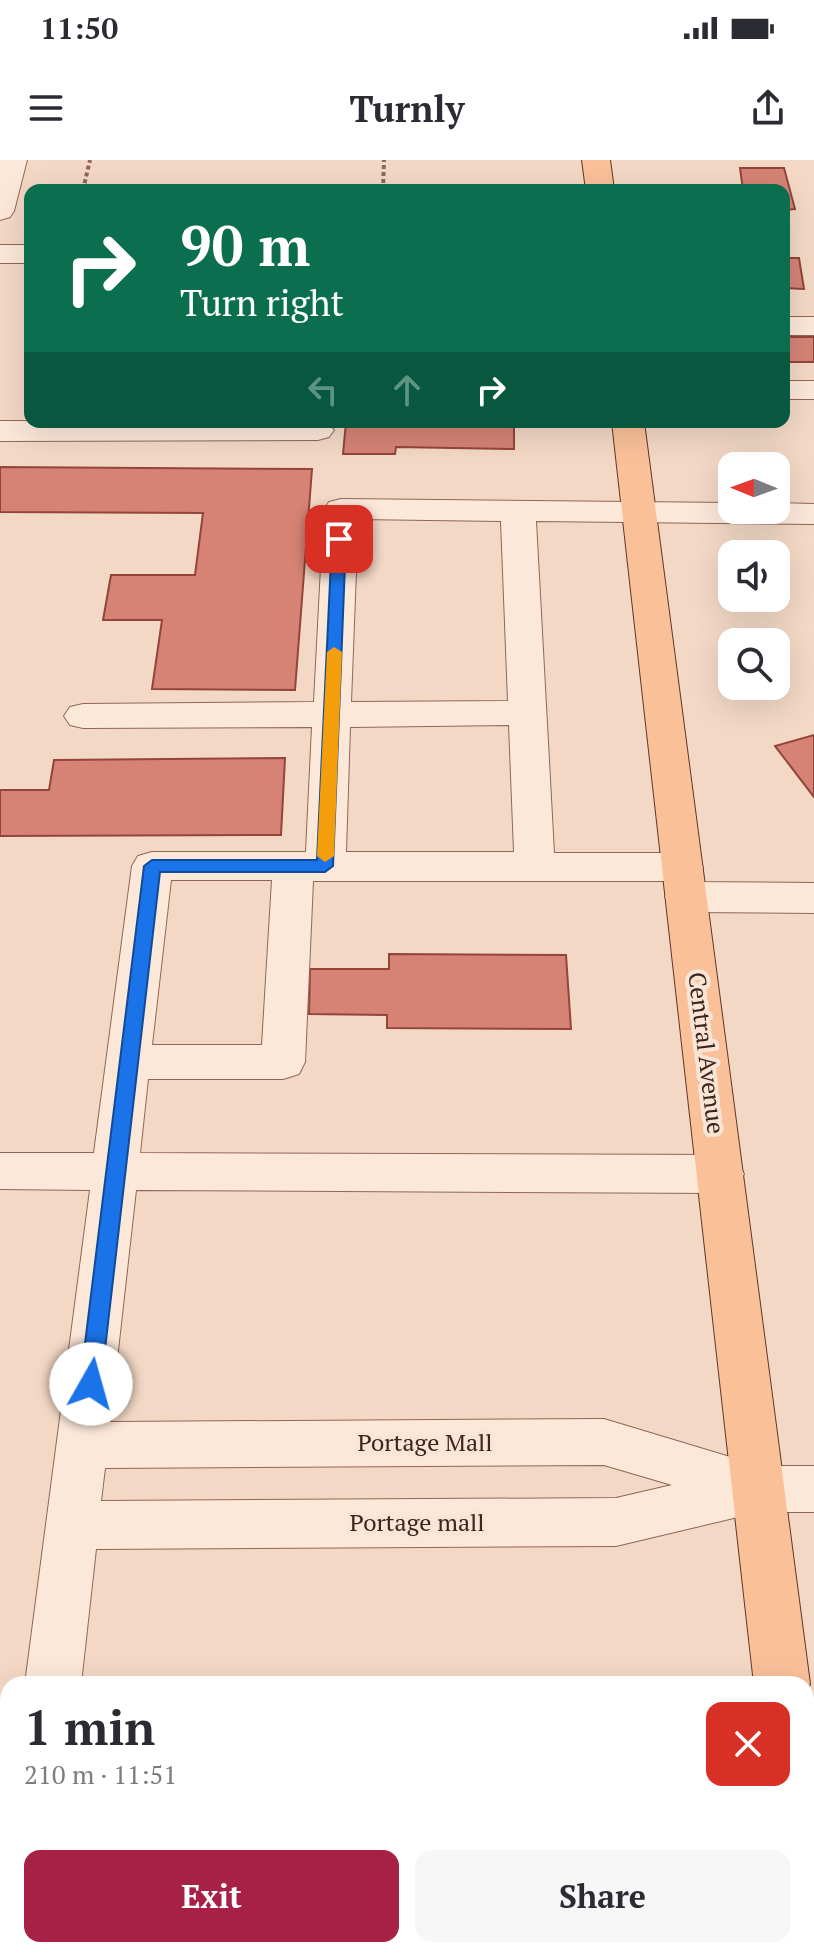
<!DOCTYPE html>
<meta charset="utf-8">
<style>
body{margin:0;font-family:"PT Serif",serif;background:#f7f7f7;color:#2b2b33;height:100vh;display:flex;flex-direction:column;font-size:30px;white-space:nowrap}
*{box-sizing:border-box;margin:0}
p{font-size:26px;color:#7c7c81}
.icon{flex:none;width:44px;height:44px;fill:none;stroke:currentColor;stroke-width:2;stroke-linecap:round;stroke-linejoin:round}
.map{position:relative;flex:1;overflow:hidden}
.sheet{position:absolute;left:0px;top:1516px;width:814px;height:282px;display:flex;flex-direction:column;background:#fff;border-radius:24px 24px 0 0;box-shadow:0 8px 32px #0002}
.sheet>*{flex:none}
.guide{position:absolute;left:24px;top:24px;width:766px;height:244px;border-radius:16px;box-shadow:0 8px 32px #0002;background:#0b6e4f;color:#fff;overflow:hidden}
.needle{width:52px;rotate:271deg}
.controls{position:absolute;left:718px;top:292px;display:grid;gap:16px}
.controls a{display:grid;place-items:center;width:72px;height:72px;border-radius:16px;background:#fff;box-shadow:0 8px 32px #0002;font-size:40px}
.pin{position:absolute;display:grid;place-items:center;width:68px;height:68px;color:#fff;margin:-34px;border-radius:16px;box-shadow:0 4px 12px #0006}
.me{position:absolute;width:88px;margin:-44px;rotate:7deg;stroke-linejoin:round;filter:drop-shadow(0 0 6px #0008)}
.turn{display:flex;align-items:center;gap:28px;height:168px;padding:0 24px;font-size:36px}
.turn .icon{width:104px;height:104px;stroke-width:2.5}
.turn b{display:block;font-size:56px;line-height:68px}
.lanes{display:flex;align-items:center;height:76px;padding:0 24px;background:#0003;justify-content:center;gap:40px;direction:ltr}
.lanes .off{opacity:.35}
.round{display:grid;place-items:center;flex:none;width:84px;height:84px;border-radius:16px;background:#f7f7f7}
.headline{display:flex;align-items:center;justify-content:space-between;height:136px;padding:0 24px}
h1{font-size:48px;font-weight:800;line-height:60px}
.button{display:flex;gap:16px;margin-top:auto;padding:16px 24px}
.button a{flex:1;height:92px;border-radius:16px;background:#a72147;color:#fff;font-size:32px;font-weight:800;line-height:92px;text-align:center}
.button a+a{background:#f7f7f7;color:#2b2b33}
.status{display:flex;justify-content:space-between;align-items:center;height:56px;padding:0 40px;background:#fff;direction:ltr}
.status svg{height:22px;fill:currentColor}
header{display:flex;justify-content:space-between;align-items:center;height:104px;padding:0 24px;background:#fff;font-size:36px;font-weight:800}
.map>svg:first-child{display:block}
.building{fill:#d68376;stroke:#93453b;stroke-width:2}
.lines{fill:none;stroke-linecap:round;stroke-linejoin:round}
.minor-casing{stroke:#916658;stroke-width:2}
.major-casing{stroke:#5e362c;stroke-width:2}
.path{stroke:#916658;stroke-width:4;stroke-dasharray:4 3;stroke-linecap:butt}
.minor{fill:#fce8d9;fill-rule:evenodd}
.major{fill:#fac199;fill-rule:evenodd}
.route{fill:#1a73e8;stroke:#114b97;stroke-width:2}
.slow{fill:#f59e0b}
.labels{text-anchor:middle;stroke-width:8;stroke-linejoin:round;paint-order:stroke}
.street-label{font-size:24px;fill:#3f241e;stroke:#f9e5d5}
</style>
<div class="status"><b>11:50</b><svg viewBox="0 0 49 12"><path d="M0 12V9h3v3zM5 12V6h3v6zM10 12V3h3v9zM15 12V0h3v12zM26 1h20v11H26zM47 4h2v5h-2z"/></svg></div>
<header><svg class="icon" aria-label="menu" viewBox="0 0 24 24"><path d="M4 6h16M4 12h16M4 18h16"/></svg>Turnly<svg class="icon" aria-label="share" viewBox="0 0 24 24"><path d="M12 15V3M7 8l5-5 5 5M5 13v7h14v-7"/></svg></header>
<div class="map">
<svg width="814" height="1797" viewBox="0 0 814 1797">
<rect width="100%" height="100%" fill="#f3d8c5"/>
<path class="building" d="M740 8H784L795 49 784 50V30H743Z
M784 98H799L804 129 784 128Z
M784 177H814V202H784Z
M346 262H514V289L396 287 395 294H343Z
M0 307 312 309 295 530 152 529 162 460H103L111 415H195L203 353 0 352Z
M814 575V637L775 586Z
M285 598 281 675 0 676V630H49L54 600Z
M389 794 566 795 571 869 387 868V855L309 854 310 809H389Z"/>
<g class="lines">
<defs>
<path id="minor" d="M0 0H27L14 51 10 57 0 60Z
M0 85H30V103H0Z
M784 157H814V175H784Z
M784 221H814V239H784Z
M0 261 325 262 334 270 329 277 318 280 0 281Z
M341 339 732 343V350H776V343L814 344V364L536 361 554 693H683L697 697 703 707 697 717 683 721H313L305 902 299 914 283 919H148L140 993 721 995 737 1001 744 1014 737 1027 721 1033 136 1030 110 1262 604 1259 760 1306H814V1352H759L616 1386 96 1389 81 1524H25L90 1030 0 1029V993H94L132 706 138 696 152 692H306L312 567 83 568 70 565 64 556 70 547 83 544 314 542 324 349 329 342ZM358 359 501 361 508 541 351 542ZM509 565 514 692H346L350 567ZM171 720H272L262 885H152ZM604 1305 672 1325 616 1338 101 1341 105 1308Z
M686 722 814 723V753L686 752 671 747 665 737 671 727Z
M0 1668H8V1726H0Z
M8 1765V1790H50L49 1797H0V1768Z
M498 1790H558V1797H498Z"/>
<path id="major" d="M582 0H610L614 30H586Z
M612 262H644L810 1524 806 1533V1524H754Z
M806 1705 814 1709V1797H783L782 1790H806Z"/>
</defs>
<use href="#minor" class="minor-casing"/>
<use href="#major" class="major-casing"/>
<path class="path" d="M83 30 90 0
M383 30 384 0"/>
<use href="#minor" class="minor"/>
<use href="#major" class="major"/>
</g>
<path class="route" d="M339 375 346 379 333 706 325 712H160L101 1224 98 1231 91 1233 83 1231 80 1224 144 706 152 700H317L332 379Z"/>
<path class="slow" d="M334 487 342 492 334 696 325 702 317 696 327 492Z"/>
<g class="labels">
<g class="street-label">
<text transform="translate(706 893) rotate(83)" y="8">Central Avenue</text>
<text x="425" y="1291">Portage Mall</text>
<text x="417" y="1371">Portage mall</text>
</g>
</g>
</svg>
<div class="controls">
<a><svg class="needle" viewBox="-14 -14 28 28"><path d="M0-13l5 13h-10z" fill="#e53935"/><path d="M0 13l5-13h-10z" fill="#7c7c81"/></svg></a>
<a><svg class="icon" aria-label="sound" viewBox="0 0 24 24"><path d="M4 9h4l5-4v14l-5-4H4zM17 9q2 3 0 6"/></svg></a>
<a><svg class="icon" aria-label="search" viewBox="0 0 24 24"><circle cx="10" cy="10" r="6"/><path d="M15 15l6 6"/></svg></a>
</div>
<div class="pin" style="left:339px;top:379px;background:#d93025"><svg class="icon" aria-label="arrive" viewBox="0 0 24 24"><path d="M6 21V4h12l-3 4 3 4H6"/></svg></div>
<svg class="me" style="left:91px;top:1224px" viewBox="-20 -20 40 40"><circle r="19" fill="#fff"/><path d="M0-13L10 11 0 6-10 11z" fill="#1a73e8"/></svg>
<div class="guide">
<div class="turn"><svg class="icon" aria-label="right" viewBox="0 0 24 24"><path d="M7 20v-9h11M14 6l5 5-5 5"/></svg><div><b>90 m</b>Turn right</div></div>
<div class="lanes"><svg class="icon off" aria-label="left" viewBox="0 0 24 24"><path d="M17 20v-9H6M10 6l-5 5 5 5"/></svg><svg class="icon off" aria-label="ahead" viewBox="0 0 24 24"><path d="M12 20V5M6 11l6-6 6 6"/></svg><svg class="icon" aria-label="right" viewBox="0 0 24 24"><path d="M7 20v-9h11M14 6l5 5-5 5"/></svg></div>
</div>
<section class="sheet">
<div class="headline"><div><h1>1 min</h1><p>210 m · 11:51</p></div><a class="round" style="background:#d93025;color:#fff"><svg class="icon" aria-label="close" viewBox="0 0 24 24"><path d="M6 6l12 12M18 6L6 18"/></svg></a></div>
<div class="button"><a>Exit</a><a>Share</a></div>
</section>
</div>
